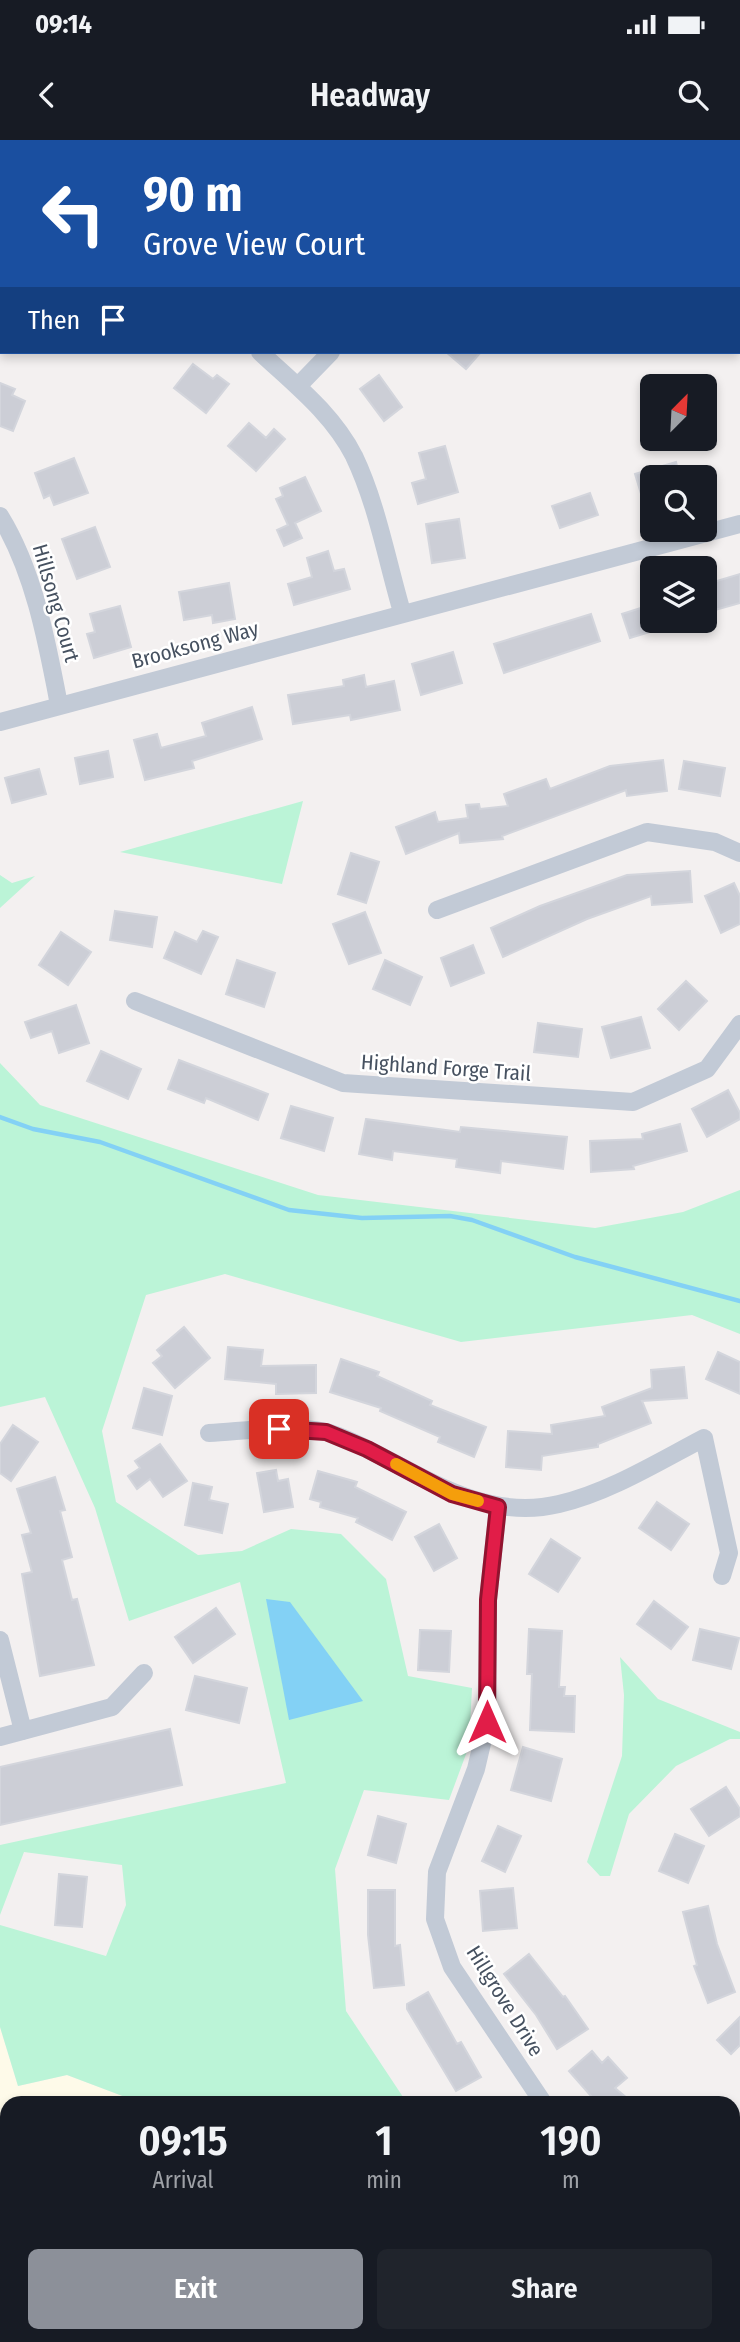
<!DOCTYPE html>
<style>
body{margin:0;font-family:"Fira Sans Condensed",sans-serif;background:#20242c;color:#f1f3f6;height:100vh;display:flex;flex-direction:column;font-size:26px;white-space:nowrap}
*{box-sizing:border-box;margin:0}
p{font-size:23px;color:#9ea1a6}
.icon{flex:none;width:38px;height:38px;fill:none;stroke:currentColor;stroke-width:2;stroke-linecap:round;stroke-linejoin:round}
.map{position:relative;flex:1;overflow:hidden}
.sheet{position:absolute;left:0px;top:1956px;width:740px;height:247px;display:flex;flex-direction:column;background:#171b24;border-radius:21px 21px 0 0;box-shadow:0 4px 10px #0003}
.sheet>*{flex:none}
.hud{position:absolute;left:0px;top:0px;width:740px;height:214px;box-shadow:0 4px 10px #0003;background:#1a4fa0;color:#fff;overflow:hidden}
.needle{width:46px;rotate:24deg}
.buttons{position:absolute;left:640px;top:234px;display:grid;gap:14px}
.buttons a{display:grid;place-items:center;width:77px;height:77px;border-radius:10px;background:#171b24;box-shadow:0 4px 10px #0003;font-size:35px}
.pin{position:absolute;display:grid;place-items:center;width:60px;height:60px;color:#fff;margin:-30px;border-radius:14px;box-shadow:0 4px 10px #0006}
.me{position:absolute;width:77px;margin:-38px;rotate:0deg;stroke-linejoin:round;filter:drop-shadow(0 0 5px #0008)}
.turn{display:flex;align-items:center;gap:24px;height:147px;padding:0 28px;font-size:32px}
.turn .icon{width:91px;height:91px;stroke-width:2.5}
.turn b{display:block;font-size:49px;line-height:60px}
.then{display:flex;align-items:center;height:66px;padding:0 28px;background:#0003;gap:14px;font-size:26px}
.eta{display:flex;justify-content:space-evenly;align-items:center;height:119px;text-align:center}
.eta b{font-size:42px;font-weight:600;line-height:49px}
.button{display:flex;gap:14px;margin-top:auto;padding:14px 28px}
.button a{flex:1;height:80px;border-radius:10px;background:#8c9099;color:#fff;font-size:28px;font-weight:600;line-height:80px;text-align:center}
.button a+a{background:#20242c;color:#f1f3f6}
.status{display:flex;justify-content:space-between;align-items:center;height:49px;padding:0 35px;background:#171b24;direction:ltr}
.status svg{height:19px;fill:currentColor}
header{display:flex;justify-content:space-between;align-items:center;height:91px;padding:0 28px;background:#171b24;font-size:32px;font-weight:600}
.map>svg:first-child{display:block}
.commercial{fill:#fefae9}
.green{fill:#bbf4d7}
.water{fill:#83d1f5}
.lines{fill:none;stroke-linecap:round;stroke-linejoin:round}
.stream{stroke:#83d1f5;stroke-width:4.5}
.building{fill:#ccced6;stroke:#d3d5dc;stroke-width:2}
.lane{stroke:#c2cad6;stroke-width:9}
.street{stroke:#c2cad6;stroke-width:18}
.route-casing{stroke:#92132f;stroke-width:18}
.route{stroke:#e11d48;stroke-width:12}
.slow{stroke:#f59e0b;stroke-width:12}
.labels{text-anchor:middle;stroke-width:5;stroke-linejoin:round;paint-order:stroke}
.street-label{font-size:21px;fill:#465160;stroke:#fff}
</style>
<div class="status"><b>09:14</b><svg viewBox="0 0 49 12"><path d="M0 12V9h3v3zM5 12V6h3v6zM10 12V3h3v9zM15 12V0h3v12zM26 1h20v11H26zM47 4h2v5h-2z"/></svg></div>
<header><svg class="icon" aria-label="back" viewBox="0 0 24 24"><path d="M15 5l-7 7 7 7"/></svg>Headway<svg class="icon" aria-label="search" viewBox="0 0 24 24"><circle cx="10" cy="10" r="6"/><path d="M15 15l6 6"/></svg></header>
<div class="map">
<svg width="740" height="2202" viewBox="0 0 740 2202">
<rect width="100%" height="100%" fill="#f3f0f0"/>
<path class="commercial" d="M0 1887 18 1946 67 1935 141 1963 7 1964V2196H228L231 2202H0Z"/>
<path class="green" d="M303 661 282 744 120 712Z
M0 735 12 743 35 736 0 768Z
M0 923 40 965 318 1055 595 1088 683 1072 740 1050V1194L692 1175 461 1202 225 1134 146 1155 102 1291 116 1362 198 1415 242 1411 291 1389 341 1394 386 1439 408 1536 472 1548 469 1606 449 1660 364 1650 335 1729 346 1871 407 1963H141L67 1935 18 1946 0 1887V1785L106 1816 126 1765 122 1725 24 1712 0 1775V1705L286 1643 240 1442 129 1481 95 1368 45 1257 0 1267Z
M620 1517 658 1559 740 1592V1599H730L676 1626 629 1674 610 1736H600L587 1722 622 1616 624 1555Z
M228 2196H634L644 2202H231Z"/>
<path class="water" d="M266 1459 290 1462 363 1561 289 1580Z"/>
<g class="lines">
<path class="stream" d="M0 977 33 989 100 1002 289 1070 362 1078 450 1076 472 1080 575 1117 740 1161"/>
</g>
<path class="building" d="M446 212H481L466 229Z
M193 224 213 239 217 235 229 244 206 273 174 248Z
M379 235 402 267 384 281 360 249Z
M0 243 15 249 12 255 25 261 13 291 0 286Z
M249 283 266 298 274 289 285 299 256 331 228 306Z
M445 306 458 352 418 364 412 343 426 339 419 313Z
M74 318 88 353 54 365 50 355 44 358 35 333Z
M676 322 680 338H653V380H649L635 334Z
M305 337 321 371 295 383 302 398 284 406 277 390 288 385 276 359 283 356 280 348Z
M590 353 598 375 560 388 552 366Z
M459 379 465 418 432 423 426 384Z
M95 387 110 427 77 439 62 399Z
M328 411 334 431 344 429 350 449 294 465 288 444 312 437 307 418Z
M740 434V463L715 470 707 444Z
M229 443 235 479 213 483 212 475 184 480 179 452Z
M653 464V491L630 498 622 474Z
M120 466 131 507 94 518 87 494 95 492 90 474Z
M591 474 600 501 504 533 494 504Z
M453 512 462 543 421 555 412 524Z
M364 535 366 547 394 541 400 570 351 580 350 575 293 584 288 555 344 546 343 540Z
M252 567 262 599 192 621 194 628 145 640 134 600 157 594 161 608 206 596 202 583Z
M108 611 113 637 80 644 75 618Z
M663 620 667 651 627 656 626 650 502 696 503 699 460 703 459 693 406 714 396 687 435 672 438 682 468 678 466 665 479 664 480 669 508 666 504 654 546 639 550 649 610 626Z
M684 621 725 628 720 656 679 649Z
M39 629 46 654 12 663 5 638Z
M351 713 379 722 366 763 338 754Z
M690 731 692 762 652 765 651 756 587 779 503 817 491 788 540 766 627 735Z
M734 743 740 756V784L721 793 705 756Z
M115 771 157 777 152 807 110 800Z
M365 772 381 813 349 824 333 784Z
M203 791 218 797 201 834 164 818 175 792 197 802Z
M61 792 91 812 68 845 39 825Z
M473 805 484 833 451 846 441 818Z
M237 820 275 833 264 867 226 854Z
M385 820 422 837 410 865 373 849Z
M686 841 707 861 679 890 658 869Z
M76 865 89 903 59 913 52 891 31 898 25 882Z
M641 877 650 908 611 918 602 887Z
M538 883 582 889 578 917 534 912Z
M101 911 141 929 128 959 87 941Z
M179 920 268 954 258 980 206 958 204 963 168 949Z
M728 950 740 973V979L707 997 692 969Z
M291 966 333 978 324 1011 281 998Z
M366 979 460 992 461 987 567 997 563 1029 501 1021 500 1033 456 1027 457 1019 393 1011 392 1020 359 1014Z
M680 984 687 1011 633 1026 634 1029 591 1032 590 1001 643 999 642 994Z
M184 1187 210 1218 175 1248 153 1223 162 1216 157 1210Z
M228 1207 263 1210 261 1226 316 1225V1253L276 1254V1244L225 1239Z
M718 1212 740 1222V1254L706 1239Z
M341 1219 379 1232 377 1236 432 1261 430 1265 486 1287 474 1317 438 1302 440 1297 380 1271 381 1268 330 1252Z
M684 1227 687 1258 642 1261 651 1283 598 1304V1307L542 1316 541 1330 506 1327 508 1291 552 1294 551 1285 605 1276 602 1267 652 1248 651 1230Z
M144 1248 172 1256 162 1295 133 1288Z
M13 1285 38 1302 11 1341 0 1333V1304Z
M160 1304 187 1341 163 1357 150 1339 137 1349 128 1336 140 1328 135 1321Z
M276 1330 278 1341 288 1339 293 1367 264 1372 257 1333Z
M318 1331 357 1342 355 1347 406 1372 392 1400 356 1382 358 1378 320 1367 321 1362 310 1359Z
M55 1337 65 1370 60 1371 72 1417 62 1420 72 1460 77 1459 94 1525 40 1536 22 1434 32 1432 22 1395 31 1393 17 1349Z
M193 1343 212 1347 209 1360 228 1364 222 1393 185 1385Z
M657 1362 689 1384 671 1410 639 1388Z
M439 1384 457 1418 434 1431 415 1397Z
M551 1399 580 1418 558 1452 529 1434Z
M654 1461 688 1487 671 1509 637 1484Z
M216 1468 235 1494 193 1523 175 1497Z
M529 1489 562 1491 559 1547H565L564 1556H575L574 1592 530 1590 532 1534H527Z
M700 1489 739 1498 731 1529 693 1520Z
M420 1490 451 1491 449 1532 418 1530Z
M195 1536 247 1548 239 1583 186 1570Z
M170 1589 182 1645 0 1685V1627Z
M523 1607 562 1619 551 1661 511 1650Z
M726 1647 740 1669V1676L709 1696 691 1669Z
M378 1676 406 1684 396 1723 368 1715Z
M498 1686 521 1696 505 1732 482 1721Z
M675 1694 704 1706 688 1743 659 1731Z
M59 1734 87 1737 82 1787 55 1785Z
M513 1748 517 1788 483 1791 480 1751Z
M368 1750H395V1806L400 1805 404 1845 374 1848 368 1795Z
M708 1766 717 1804 735 1852 708 1863 694 1826 697 1825 683 1772Z
M529 1814 563 1857 565 1856 588 1889 557 1909 536 1875 504 1834Z
M428 1852 457 1904 461 1902 481 1937 456 1951 407 1869V1864Z
M740 1877V1905L731 1914 717 1900Z
M592 1911 602 1923 608 1917 627 1938 615 1948 634 1964H598L569 1931Z"/>
<g class="lines">
<path class="lane" d="M0 2067 7 2069
M85 2196 88 2202"/>
<path class="street" d="M131 0 132 2
M689 0 690 2
M738 190 740 195
M260 212C294 244 332 273 354 316 377 364 387 421 402 472
M299 245 331 212
M0 376C34 431 47 502 59 565
M0 582 740 384
M437 770 647 692 715 702 740 713
M135 861 343 943 633 962 707 929 740 884
M209 1293C246 1291 289 1284 326 1292 343 1296 363 1307 379 1315 436 1345 492 1380 559 1364 608 1353 660 1321 704 1298L729 1413 722 1436
M498 1367 488 1460 487 1582 476 1629 437 1732 435 1779 452 1827 544 1964
M0 1500 23 1591
M0 1597 112 1567 144 1533
M733 2121 740 2125"/>
</g>
<g class="lines">
<defs>
<path id="route" d="M279 1289 326 1292 367 1309 452 1354 498 1367 488 1460 487 1582"/>
</defs>
<use href="#route" class="route-casing"/>
<use href="#route" class="route"/>
<path class="slow" d="M396 1324 452 1354 478 1361"/>
</g>
<g class="labels">
<g class="street-label">
<text transform="translate(56 463) rotate(74)" y="7">Hillsong Court</text>
<text transform="translate(195 505) rotate(-15)" y="7">Brooksong Way</text>
<text transform="translate(446 928) rotate(4)" y="7">Highland Forge Trail</text>
<text transform="translate(505 1861) rotate(58)" y="7">Hillgrove Drive</text>
</g>
</g>
</svg>
<div class="buttons">
<a><svg class="needle" viewBox="-14 -14 28 28"><path d="M0-13l5 13h-10z" fill="#e53935"/><path d="M0 13l5-13h-10z" fill="#9ea1a6"/></svg></a>
<a><svg class="icon" aria-label="search" viewBox="0 0 24 24"><circle cx="10" cy="10" r="6"/><path d="M15 15l6 6"/></svg></a>
<a><svg class="icon" aria-label="layers" viewBox="0 0 24 24"><path d="M12 4l9 5-9 5-9-5zM3 14l9 5 9-5"/></svg></a>
</div>
<div class="pin" style="left:279px;top:1289px;background:#d93025"><svg class="icon" aria-label="arrive" viewBox="0 0 24 24"><path d="M6 21V4h12l-3 4 3 4H6"/></svg></div>
<svg class="me" style="left:487px;top:1582px" viewBox="-20 -20 40 40"><path d="M0-17L14 15 0 8-14 15z" fill="#e11d48" stroke="#fff" stroke-width="4"/></svg>
<div class="hud">
<div class="turn"><svg class="icon" aria-label="left" viewBox="0 0 24 24"><path d="M17 20v-9H6M10 6l-5 5 5 5"/></svg><div><b>90 m</b>Grove View Court</div></div>
<div class="then">Then<svg class="icon" aria-label="arrive" viewBox="0 0 24 24"><path d="M6 21V4h12l-3 4 3 4H6"/></svg></div>
</div>
<section class="sheet">
<div class="eta">
<div><b>09:15</b><p>Arrival</p></div>
<div><b>1</b><p>min</p></div>
<div><b>190</b><p>m</p></div>
</div>
<div class="button"><a>Exit</a><a>Share</a></div>
</section>
</div>
